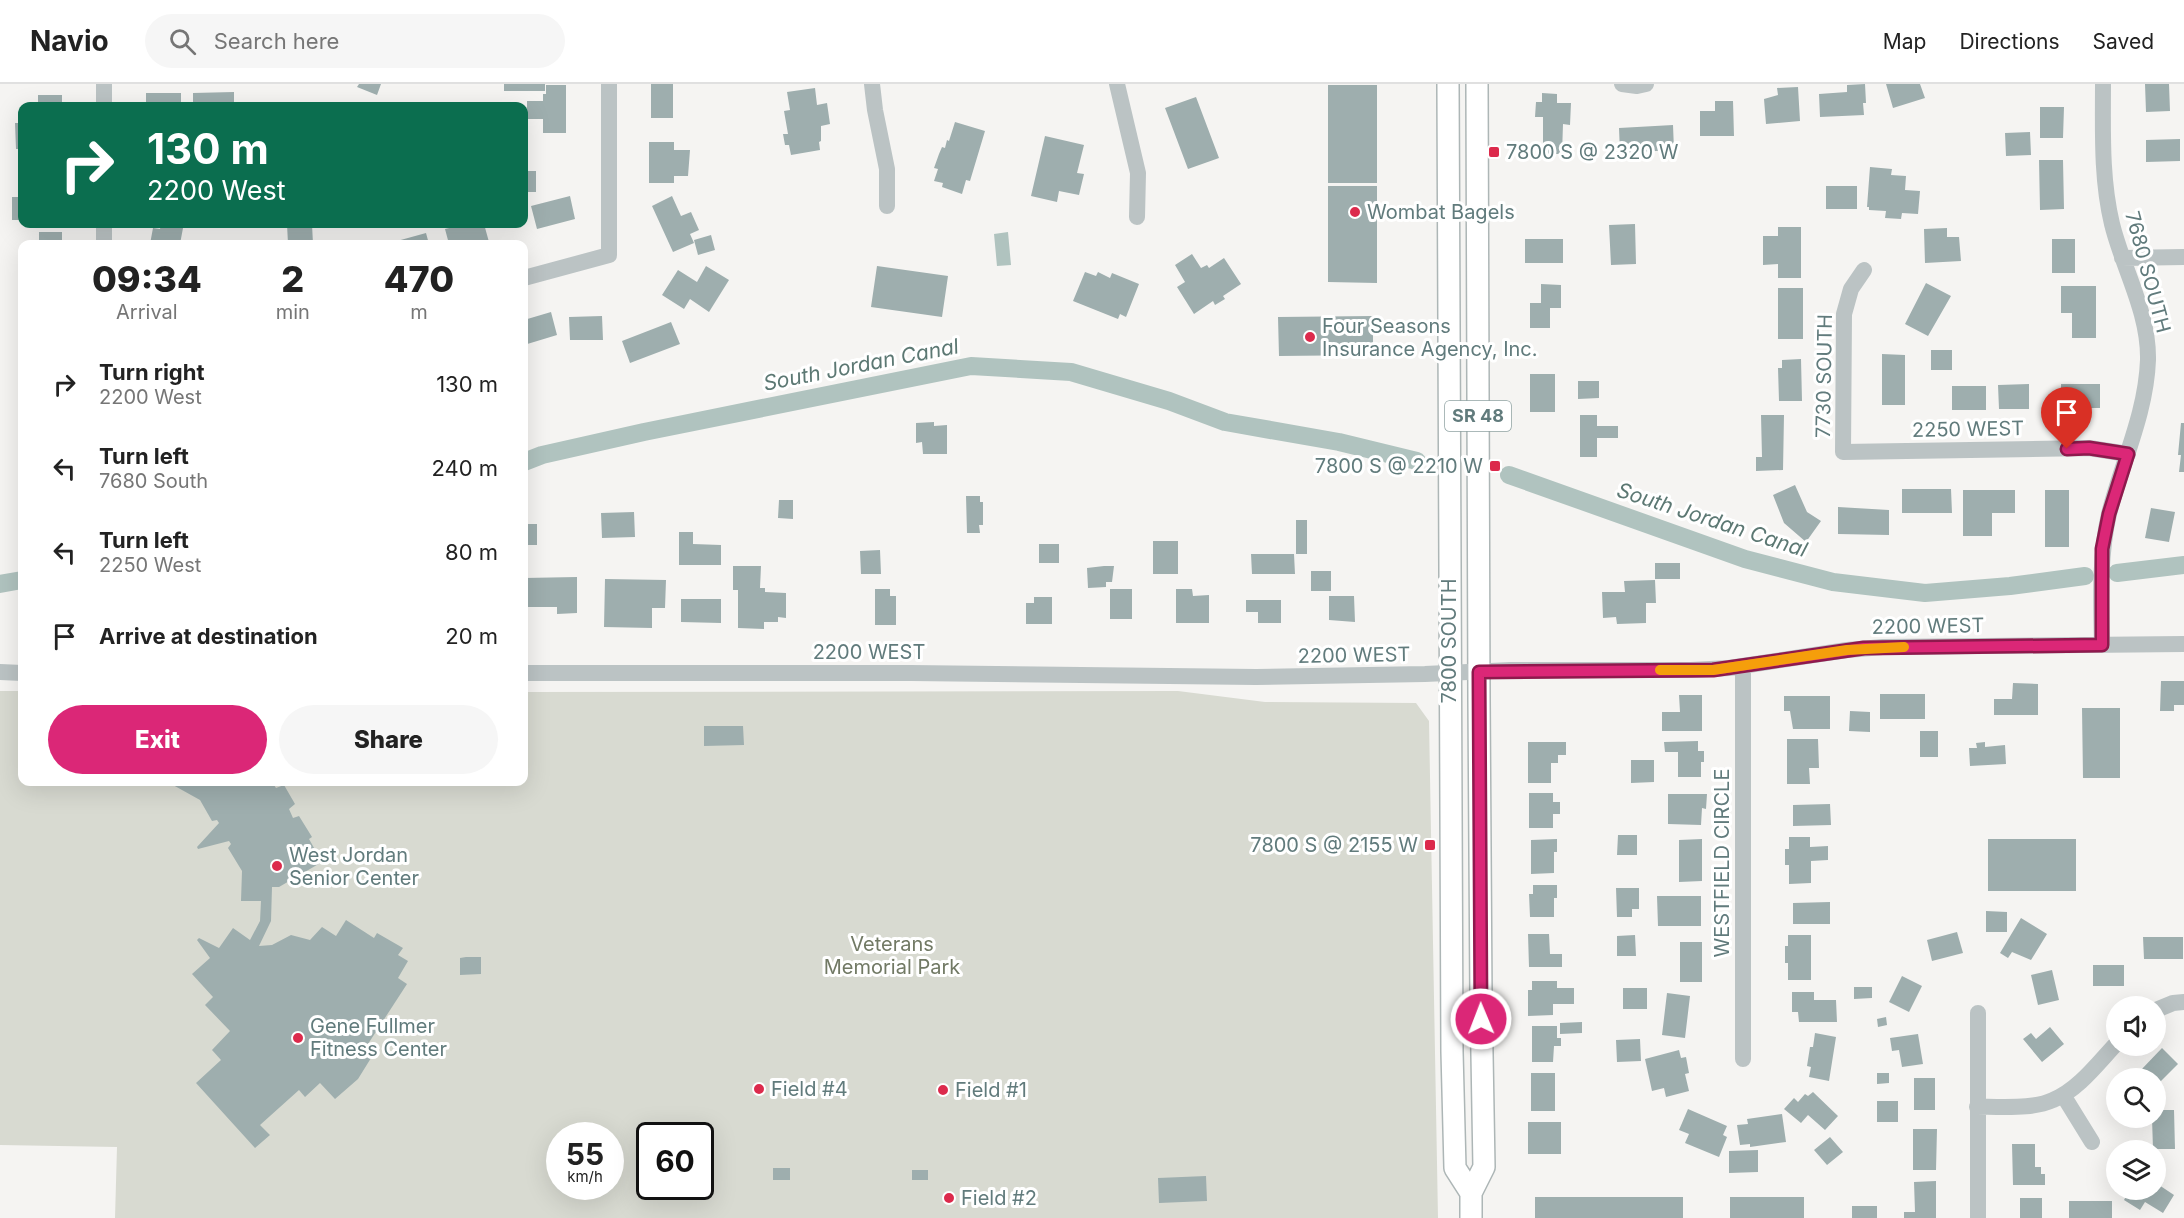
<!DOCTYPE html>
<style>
body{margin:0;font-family:Inter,sans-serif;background:#f6f6f6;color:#222;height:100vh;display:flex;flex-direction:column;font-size:22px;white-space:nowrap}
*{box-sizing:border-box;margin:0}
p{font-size:20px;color:#767676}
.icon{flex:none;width:33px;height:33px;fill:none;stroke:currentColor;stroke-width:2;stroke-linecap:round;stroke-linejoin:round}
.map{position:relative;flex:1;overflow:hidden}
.details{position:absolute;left:18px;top:156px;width:510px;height:546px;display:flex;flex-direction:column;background:#fff;border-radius:12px;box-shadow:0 6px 24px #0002}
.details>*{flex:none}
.top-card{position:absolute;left:18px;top:18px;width:510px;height:126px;border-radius:12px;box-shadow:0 6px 24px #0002;background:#0b6e4f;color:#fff;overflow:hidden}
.controls{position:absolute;left:2106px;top:912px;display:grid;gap:12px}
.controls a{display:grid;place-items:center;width:60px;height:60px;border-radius:50%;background:#fff;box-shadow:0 6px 24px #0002;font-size:30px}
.speed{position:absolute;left:546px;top:1038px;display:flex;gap:12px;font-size:30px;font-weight:700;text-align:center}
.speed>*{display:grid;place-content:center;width:78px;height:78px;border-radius:50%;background:#fff;box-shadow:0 6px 24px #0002;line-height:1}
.speed small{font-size:15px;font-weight:400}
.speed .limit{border:3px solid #111;border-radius:9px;background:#fff;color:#111}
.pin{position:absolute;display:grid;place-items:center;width:51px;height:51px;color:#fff;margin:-62px -26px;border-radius:50% 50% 50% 0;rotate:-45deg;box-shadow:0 0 6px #0007}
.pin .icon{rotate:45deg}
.me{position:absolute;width:66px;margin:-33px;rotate:359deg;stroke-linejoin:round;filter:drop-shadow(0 0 4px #0008)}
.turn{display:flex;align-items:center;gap:21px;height:126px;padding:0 30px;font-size:27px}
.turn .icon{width:78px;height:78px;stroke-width:2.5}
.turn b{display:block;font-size:42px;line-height:51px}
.eta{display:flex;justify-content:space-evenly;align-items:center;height:102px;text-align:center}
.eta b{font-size:36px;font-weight:800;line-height:42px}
.button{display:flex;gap:12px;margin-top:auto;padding:12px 30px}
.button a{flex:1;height:69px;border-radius:36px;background:#db2777;color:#fff;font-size:24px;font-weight:800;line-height:69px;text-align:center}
.button a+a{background:#f6f6f6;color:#222}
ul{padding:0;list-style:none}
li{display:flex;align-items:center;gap:18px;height:84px;padding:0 30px}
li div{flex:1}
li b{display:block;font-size:22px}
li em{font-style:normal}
header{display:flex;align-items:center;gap:36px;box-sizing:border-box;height:84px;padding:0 30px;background:#fff;border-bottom:2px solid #e0e0e0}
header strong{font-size:28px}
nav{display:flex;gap:33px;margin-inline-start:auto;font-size:21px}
.search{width:420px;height:54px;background:#f6f6f6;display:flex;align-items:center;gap:15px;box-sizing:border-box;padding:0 21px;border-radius:33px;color:#767676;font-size:22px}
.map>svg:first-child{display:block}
.green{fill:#d8dad1;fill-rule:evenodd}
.water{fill:#b0c3bf}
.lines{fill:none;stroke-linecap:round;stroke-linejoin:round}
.canal{stroke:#b0c3bf;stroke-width:18}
.building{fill:#9eaeae}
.major-casing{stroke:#adb6b6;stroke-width:24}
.minor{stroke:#bbc3c4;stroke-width:16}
.major{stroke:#fff;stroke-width:21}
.route-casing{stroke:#8e194d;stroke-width:15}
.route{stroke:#db2777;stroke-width:10}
.slow{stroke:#f59e0b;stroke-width:10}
.poi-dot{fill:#dc2a4c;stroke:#fff;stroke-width:2}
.labels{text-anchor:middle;stroke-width:6;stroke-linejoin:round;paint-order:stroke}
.shield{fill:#fff;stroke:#90a3a3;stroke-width:1.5}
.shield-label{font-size:18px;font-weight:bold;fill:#617b7c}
.poi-label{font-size:20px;fill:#617b7c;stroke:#fff;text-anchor:start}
.street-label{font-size:20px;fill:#617b7c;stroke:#fff}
.park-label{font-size:20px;fill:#717964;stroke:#fff}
.water-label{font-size:21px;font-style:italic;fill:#5c7873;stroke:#fff}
</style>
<header>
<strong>Navio</strong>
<div class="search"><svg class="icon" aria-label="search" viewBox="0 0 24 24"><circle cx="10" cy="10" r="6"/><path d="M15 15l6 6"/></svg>Search here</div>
<nav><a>Map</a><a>Directions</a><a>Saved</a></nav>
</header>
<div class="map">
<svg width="2184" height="1134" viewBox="0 0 2184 1134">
<rect width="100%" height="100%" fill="#f5f4f2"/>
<path class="green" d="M0 607H22V698H524V608L1178 607 1265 618 1416 619 1429 637 1438 1134H115L117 1063 0 1061ZM560 1052H610V1102H560ZM650 1052H700V1102H650Z"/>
<path class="water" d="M1008 148 1011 181 997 182 994 150Z"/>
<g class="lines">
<path class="canal" d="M524 378 542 371 644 348 971 282 1071 288 1169 317 1225 338 1339 358 1417 377
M1509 391 1745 475 1833 498 1925 509 2010 502 2085 492
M2117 489 2184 481
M0 500 22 496"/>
</g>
<path class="building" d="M359 0H381L377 11 357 3Z
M504 0H545V7H504Z
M651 0H673V34H651Z
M1865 0 1866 19H1863L1864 31 1820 33 1819 10 1847 8V1Z
M1886 0H1920L1925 14 1893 24Z
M2145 0H2169L2170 27 2146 28Z
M546 1H566V49H543V35H527V17H543V10H546Z
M1328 1H1377V99H1328Z
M1798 3 1800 37 1766 40 1764 15 1778 11 1777 4Z
M815 4 817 21 827 19 830 40 821 42V57L819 58 820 66 791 71 789 61H785L783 50H788L784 27 790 26 787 8Z
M234 8V22H193V9Z
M146 9H181V22H146Z
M1542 9 1557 10V19H1571L1570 41 1563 40 1562 70H1543V33H1535L1536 18H1542Z
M38 11H62V22H38Z
M1196 13 1219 74 1188 85 1165 24Z
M1715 17H1733L1734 52H1700V27H1715Z
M2040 23H2064L2063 54H2040Z
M955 38 985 47 970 97 966 96 962 110 942 103 943 99 934 97 938 85 934 84 939 70 942 63 945 64 947 56 949 57Z
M15 39H22V65H16Z
M1673 41 1674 66 1620 69 1619 44Z
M2030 48 2031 71 2006 72 2005 49Z
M1045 52 1084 61 1077 89 1084 90 1079 111 1059 107 1057 118 1031 112Z
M2180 55V77L2146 78V56Z
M649 58H674V66H690L688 92H674V99H649Z
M2039 76H2063L2064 125 2040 126Z
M1870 83 1892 85 1891 91 1906 92 1905 106 1920 107 1918 130 1902 129 1901 135 1885 134 1886 127 1869 126V123H1867Z
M524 87H536V108H524Z
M1328 102H1377V199L1328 198Z
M1826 102H1857V125H1826Z
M570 112 575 135 537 145 531 122Z
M672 112 681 132 691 128 699 146 690 150 694 159 673 168 652 122Z
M12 113H22V136H12Z
M287 140H312L313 160H288Z
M466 140H484L489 158 480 160H449L445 145Z
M1635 140 1636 180 1611 181 1609 141Z
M161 141 183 144 180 160H150L153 144 160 145Z
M1778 143H1801V194H1778V180L1763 181V152H1778Z
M1947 144V153H1959L1961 177 1925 179 1924 145Z
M39 148H62V160H39Z
M426 149 429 160H398L397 157Z
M711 151 715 166 698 171 694 156Z
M1525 155H1563V179H1525Z
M2052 155H2075V189H2052Z
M1192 170 1201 184 1207 181 1209 184 1224 174 1241 200 1223 212 1225 215 1215 221 1213 217 1194 230 1177 203 1185 198 1175 181Z
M706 182 729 196 709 228 690 215 684 225 662 211 678 186 697 198Z
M877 182 948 192 942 233 871 223Z
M1085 188 1096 192 1098 188 1110 194 1112 189 1139 200 1126 233 1120 230 1118 235 1073 217Z
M1926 199 1951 212 1928 252 1905 240Z
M1541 200 1561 201V224H1550V244H1530V219H1541Z
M2061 202H2096V254H2072V229H2061Z
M1778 204H1803V255H1778Z
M551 228 557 251 524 261V236Z
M602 232 603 256H570L569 233Z
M1373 232V271L1279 272 1278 233Z
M671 238 680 260 630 279 622 257Z
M1931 266H1952V286H1931Z
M1882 270 1905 271V321H1882Z
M1801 275 1802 317H1779L1778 284H1782V276Z
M1530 290H1555V328H1530Z
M1578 297H1599V314L1578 315Z
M2029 300V325H1999L1998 301Z
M2061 300H2100V324H2061Z
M1952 302H1986V326H1952Z
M1580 331H1597V342H1618V354H1597V373H1580Z
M1761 331H1784L1783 386 1756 387V373H1762Z
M934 338V342L947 341V370H923L922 358 916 359V339Z
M2181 339H2184V388H2179L2181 371H2178Z
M1795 401 1807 428 1821 437 1806 458 1784 439 1773 411Z
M1902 405H1951L1952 429H1902Z
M1963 406H2015V429H1992V452H1963Z
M2045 406H2069V463H2045Z
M966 412H980V418H983V441H979L980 449H967Z
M779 416H793V435L778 434Z
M1838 423 1889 426V451L1838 450Z
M2151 424 2175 428 2169 458 2145 454Z
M634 428 635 453 602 454 601 429Z
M1296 436H1307V470H1296Z
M524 440H537V461H524Z
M679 448H693V460L721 461V481H679Z
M1153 457H1178V490H1153Z
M1039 460H1059V479H1039Z
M880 466 881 490H861L860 467Z
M1251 470H1294L1295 490H1252Z
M1655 479H1680V495H1655Z
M733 482H761L760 504H765V508L786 509V534L778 533V538H764V545L738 544V506H733Z
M1104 482H1114L1112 498H1106V503L1088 504 1087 484Z
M1311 487H1331V507H1311Z
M577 493V529L557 530V523H524V494Z
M605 495 666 496 665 524H652V544L604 543Z
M1655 496 1656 519H1646V539L1617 540 1616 533 1603 534 1602 508H1625L1624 497Z
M875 505H890V512H896V541H875Z
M1110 505H1132V535H1110Z
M1176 505H1192L1193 512 1209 511V539H1176Z
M1329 512H1354L1355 538 1329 536Z
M1034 513H1052V540H1026V519H1034Z
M681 515H721V539L681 538Z
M1246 516H1281V539H1258V528H1246Z
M2161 597H2184V621H2174V627H2160Z
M2013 599 2038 600V631H1994V615H2012Z
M1880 610H1925V635H1880Z
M1679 611H1702V647H1662V628H1680Z
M1784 612H1830V645H1793L1790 627H1784Z
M2082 624H2120V694H2083Z
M1850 627 1870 628V648L1849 647Z
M704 642H743L744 661 704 662Z
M1920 647H1938V673H1920Z
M1787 655H1818L1819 684H1809L1810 700H1787Z
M1698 657V667H1704V678H1701V693H1678V668H1665L1664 658Z
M1528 658H1566V671H1558V679H1551V699H1528Z
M1985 658V663L2005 661 2006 680 1970 682 1969 664H1977L1976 659Z
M1631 676H1654V698L1631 699Z
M175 698H220L223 702 230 698H272L276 704 284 701 295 720 289 725 293 734 299 732 312 753 309 755 322 778 279 803H272L271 837 259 862 272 861 291 851 310 856 322 843 336 852 346 836 374 854 377 849 403 864 398 871 408 877 398 894 407 900 368 960 376 966 358 995 335 1015 320 999 305 1013 299 1006 260 1041 270 1051 255 1064 196 999 221 976 212 966 230 947 205 921 213 913 192 890 210 874 197 856 199 854 219 864 233 844 250 856 260 837 261 817H241L242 787 228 764 231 760 229 757 198 765 197 763 219 739 217 736 212 737 200 716 173 701Z
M1529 709H1553V718H1560V730H1553V744H1529Z
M1668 710H1707L1706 725 1702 724 1701 741 1668 740Z
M1830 720 1831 741 1793 742V721Z
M1618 751H1637V771H1617Z
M1789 753H1810V763L1828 762V776L1811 777V799L1789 800V781H1785V765H1789Z
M1557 755V768H1554V789L1531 790V756Z
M1702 755V797L1679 798V756Z
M1988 755H2076V807H1988Z
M1533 801H1557V814H1554V833H1530L1529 810H1533Z
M1616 804H1639V825H1632V833H1617Z
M1657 812H1701V842H1658Z
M1830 818V840H1793V819Z
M1986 827 2007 828V848H1986Z
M2021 834 2047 850 2031 876 2012 868 2008 874 2000 869Z
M1957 848 1963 869 1932 877 1927 856Z
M1528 850H1549L1550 870H1562V883H1529Z
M1635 851 1636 872H1617V852Z
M1788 851H1811V896H1788V879H1785V862H1788Z
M2143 853H2183V875H2144Z
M1680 858H1702V898H1680Z
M466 873H481V890L460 891V874Z
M2093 881H2124V902H2093Z
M2052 886 2059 916 2038 921 2031 891Z
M1902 892 1922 902 1909 928 1889 918Z
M1532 897H1557V904H1574V920H1553V931L1528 932V906H1532Z
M1854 903H1872V914L1854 915Z
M1623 904H1647V925H1623Z
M1792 908H1814V916H1836L1837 938H1799L1798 928H1792Z
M1667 909 1690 912 1685 954 1662 951Z
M1886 933 1887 941 1878 943 1877 935Z
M1582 938V949L1560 950V939Z
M1532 942H1557V954H1561V962H1554L1553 978H1532Z
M2050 943 2064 960 2042 978 2023 955 2031 949 2036 955Z
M1815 949 1836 953 1829 997 1809 993 1811 983 1807 982 1810 963H1813Z
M1918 950 1923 980 1902 983 1899 966 1892 967 1890 954Z
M1640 955 1641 977 1617 978 1616 956Z
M2162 964 2178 980 2157 1001 2160 1003 2156 1007V994H2138L2143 989 2140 987Z
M1679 966 1681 974 1686 973 1689 989 1685 990 1689 1007 1666 1013 1664 1004 1652 1007 1645 975Z
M1531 989H1555V1027H1531Z
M1877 989H1889V999L1877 1000Z
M1914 994H1935V1026H1914Z
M1813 1008 1838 1032 1825 1046 1808 1031 1801 1039 1784 1025 1794 1014 1798 1018 1805 1010 1808 1012Z
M1877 1017H1898V1038H1877Z
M1688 1025 1727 1042 1723 1051 1727 1053 1719 1073 1685 1059 1689 1050 1679 1046Z
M2156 1026H2174L2175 1065H2153L2152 1034H2156Z
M1782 1030 1786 1058 1750 1063V1060L1740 1061 1737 1041 1748 1040 1747 1035Z
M1528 1038H1561V1070H1528Z
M1913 1045H1937L1936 1086H1913Z
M1830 1053 1843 1068 1827 1081 1814 1066Z
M2012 1060H2035V1083H2041V1090H2045V1101H2013Z
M1758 1066V1088L1729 1089V1067Z
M773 1084H790V1096H773Z
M912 1086H928V1096H912Z
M1206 1092 1207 1117 1159 1119 1158 1094Z
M1936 1097V1134H1904V1128H1915L1914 1098Z
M2156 1099 2174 1111 2163 1129 2145 1118 2140 1126 2124 1116 2129 1107 2137 1112 2141 1106H2156Z
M1535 1113H1683V1134H1535Z
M1730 1113H1804V1134H1730Z
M2020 1114H2042V1134H2020Z
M2069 1117H2112V1134H2069Z
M1852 1122H1877V1134H1852Z"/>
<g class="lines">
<defs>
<path id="major" d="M1448 0 1452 968 1455 1084 1471 1109
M1471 1134V1109L1484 1083 1481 914 1479 616 1477 0"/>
</defs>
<use href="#major" class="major-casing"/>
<path class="minor" d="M104 0V22
M872 0 875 26 887 85V122
M1117 0 1138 89 1137 133
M1622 0 1637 2 1646 0
M104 140V160
M2122 174 2184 173
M1864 186 1851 205 1844 230 1843 368 2089 364 2128 370
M524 194 609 171V0
M2102 561C2101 517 2099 473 2109 430 2122 378 2146 330 2148 276 2149 228 2123 185 2112 140 2101 94 2103 47 2103 0
M1743 582V975
M0 588 22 589
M524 589H911L1256 593 1425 590 1511 586H1691L1729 584 1847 566 1883 563 2184 560
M2156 926 2173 919 2184 918
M1978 929V1134
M2063 1011 2092 1058
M1977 1023C2001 1022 2031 1026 2053 1016 2078 1006 2098 979 2116 960"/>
<use href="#major" class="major"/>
</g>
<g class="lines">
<defs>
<path id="route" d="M1481 935 1479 588 1713 586 1864 564 2102 561V465L2109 430 2128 370 2089 364 2067 365"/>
</defs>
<use href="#route" class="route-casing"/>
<use href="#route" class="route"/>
<path class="slow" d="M1660 586H1713L1847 566 1904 563"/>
</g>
<g class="poi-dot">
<rect x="1488" y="62" width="12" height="12" rx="3"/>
<circle cx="1355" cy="128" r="6"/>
<circle cx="1310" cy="253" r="6"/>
<rect x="1489" y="376" width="12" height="12" rx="3"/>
<rect x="1424" y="755" width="12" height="12" rx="3"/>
<circle cx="277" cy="782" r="6"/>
<circle cx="298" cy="954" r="6"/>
<circle cx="759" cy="1005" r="6"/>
<circle cx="943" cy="1006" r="6"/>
<circle cx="949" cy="1114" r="6"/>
</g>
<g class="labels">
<rect class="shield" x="1445" y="317" width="66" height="30" rx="4.5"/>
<g class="shield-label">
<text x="1478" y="338">SR 48</text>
</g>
<g class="poi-label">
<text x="1506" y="75">7800 S @ 2320 W</text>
<text x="1367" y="135">Wombat Bagels</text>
<text x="1322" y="249">Four Seasons<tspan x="1322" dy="23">Insurance Agency, Inc.</tspan></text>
<text x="1483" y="389" text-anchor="end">7800 S @ 2210 W</text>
<text x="1418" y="768" text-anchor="end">7800 S @ 2155 W</text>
<text x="289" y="778">West Jordan<tspan x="289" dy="23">Senior Center</tspan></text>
<text x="310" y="949">Gene Fullmer<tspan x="310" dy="23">Fitness Center</tspan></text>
<text x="771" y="1012">Field #4</text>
<text x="955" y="1013">Field #1</text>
<text x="961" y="1121">Field #2</text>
</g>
<g class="street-label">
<text transform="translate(2148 188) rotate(75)" y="7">7680 SOUTH</text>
<text transform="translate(1824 292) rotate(-89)" y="7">7730 SOUTH</text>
<text transform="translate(1968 345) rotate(-1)" y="7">2250 WEST</text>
<text transform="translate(1928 542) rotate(-1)" y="7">2200 WEST</text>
<text transform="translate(1449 557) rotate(-90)" y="7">7800 SOUTH</text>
<text x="869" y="575">2200 WEST</text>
<text transform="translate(1354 571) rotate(-1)" y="7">2200 WEST</text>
<text transform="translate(1722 779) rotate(-90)" y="7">WESTFIELD CIRCLE</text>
</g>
<g class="park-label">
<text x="892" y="867">Veterans<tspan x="892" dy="23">Memorial Park</tspan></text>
</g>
<g class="water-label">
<text transform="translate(861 281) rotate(-11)" y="7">South Jordan Canal</text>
<text transform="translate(1712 436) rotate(18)" y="7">South Jordan Canal</text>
</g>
</g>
</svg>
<div class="controls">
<a><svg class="icon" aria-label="sound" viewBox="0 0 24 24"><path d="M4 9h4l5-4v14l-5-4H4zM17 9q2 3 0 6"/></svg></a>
<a><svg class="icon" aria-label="search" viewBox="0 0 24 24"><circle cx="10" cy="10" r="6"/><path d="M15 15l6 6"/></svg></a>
<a><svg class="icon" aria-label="layers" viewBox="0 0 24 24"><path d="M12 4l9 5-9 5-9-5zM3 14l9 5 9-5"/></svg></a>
</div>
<div class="speed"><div>55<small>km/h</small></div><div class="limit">60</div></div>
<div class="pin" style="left:2067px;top:365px;background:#d93025"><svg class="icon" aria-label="arrive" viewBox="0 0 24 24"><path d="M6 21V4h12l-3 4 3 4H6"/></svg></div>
<svg class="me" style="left:1481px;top:935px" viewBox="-20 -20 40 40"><circle r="17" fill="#db2777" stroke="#fff" stroke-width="3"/><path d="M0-11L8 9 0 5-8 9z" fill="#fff"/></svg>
<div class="top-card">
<div class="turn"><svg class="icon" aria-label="right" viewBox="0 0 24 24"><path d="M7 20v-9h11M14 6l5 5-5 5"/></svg><div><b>130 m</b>2200 West</div></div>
</div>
<section class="details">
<div class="eta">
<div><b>09:34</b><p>Arrival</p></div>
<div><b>2</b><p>min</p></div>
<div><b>470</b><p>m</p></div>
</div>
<ul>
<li><svg class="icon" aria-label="right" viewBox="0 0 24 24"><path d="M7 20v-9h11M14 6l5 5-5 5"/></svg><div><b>Turn right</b><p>2200 West</p></div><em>130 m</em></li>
<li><svg class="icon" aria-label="left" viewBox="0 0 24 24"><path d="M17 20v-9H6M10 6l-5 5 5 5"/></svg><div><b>Turn left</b><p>7680 South</p></div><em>240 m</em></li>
<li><svg class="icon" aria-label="left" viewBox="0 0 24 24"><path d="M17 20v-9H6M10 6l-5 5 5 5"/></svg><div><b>Turn left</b><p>2250 West</p></div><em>80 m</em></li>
<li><svg class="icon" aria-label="arrive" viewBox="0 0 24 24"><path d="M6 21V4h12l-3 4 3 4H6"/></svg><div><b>Arrive at destination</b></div><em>20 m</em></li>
</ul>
<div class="button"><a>Exit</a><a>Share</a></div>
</section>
</div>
